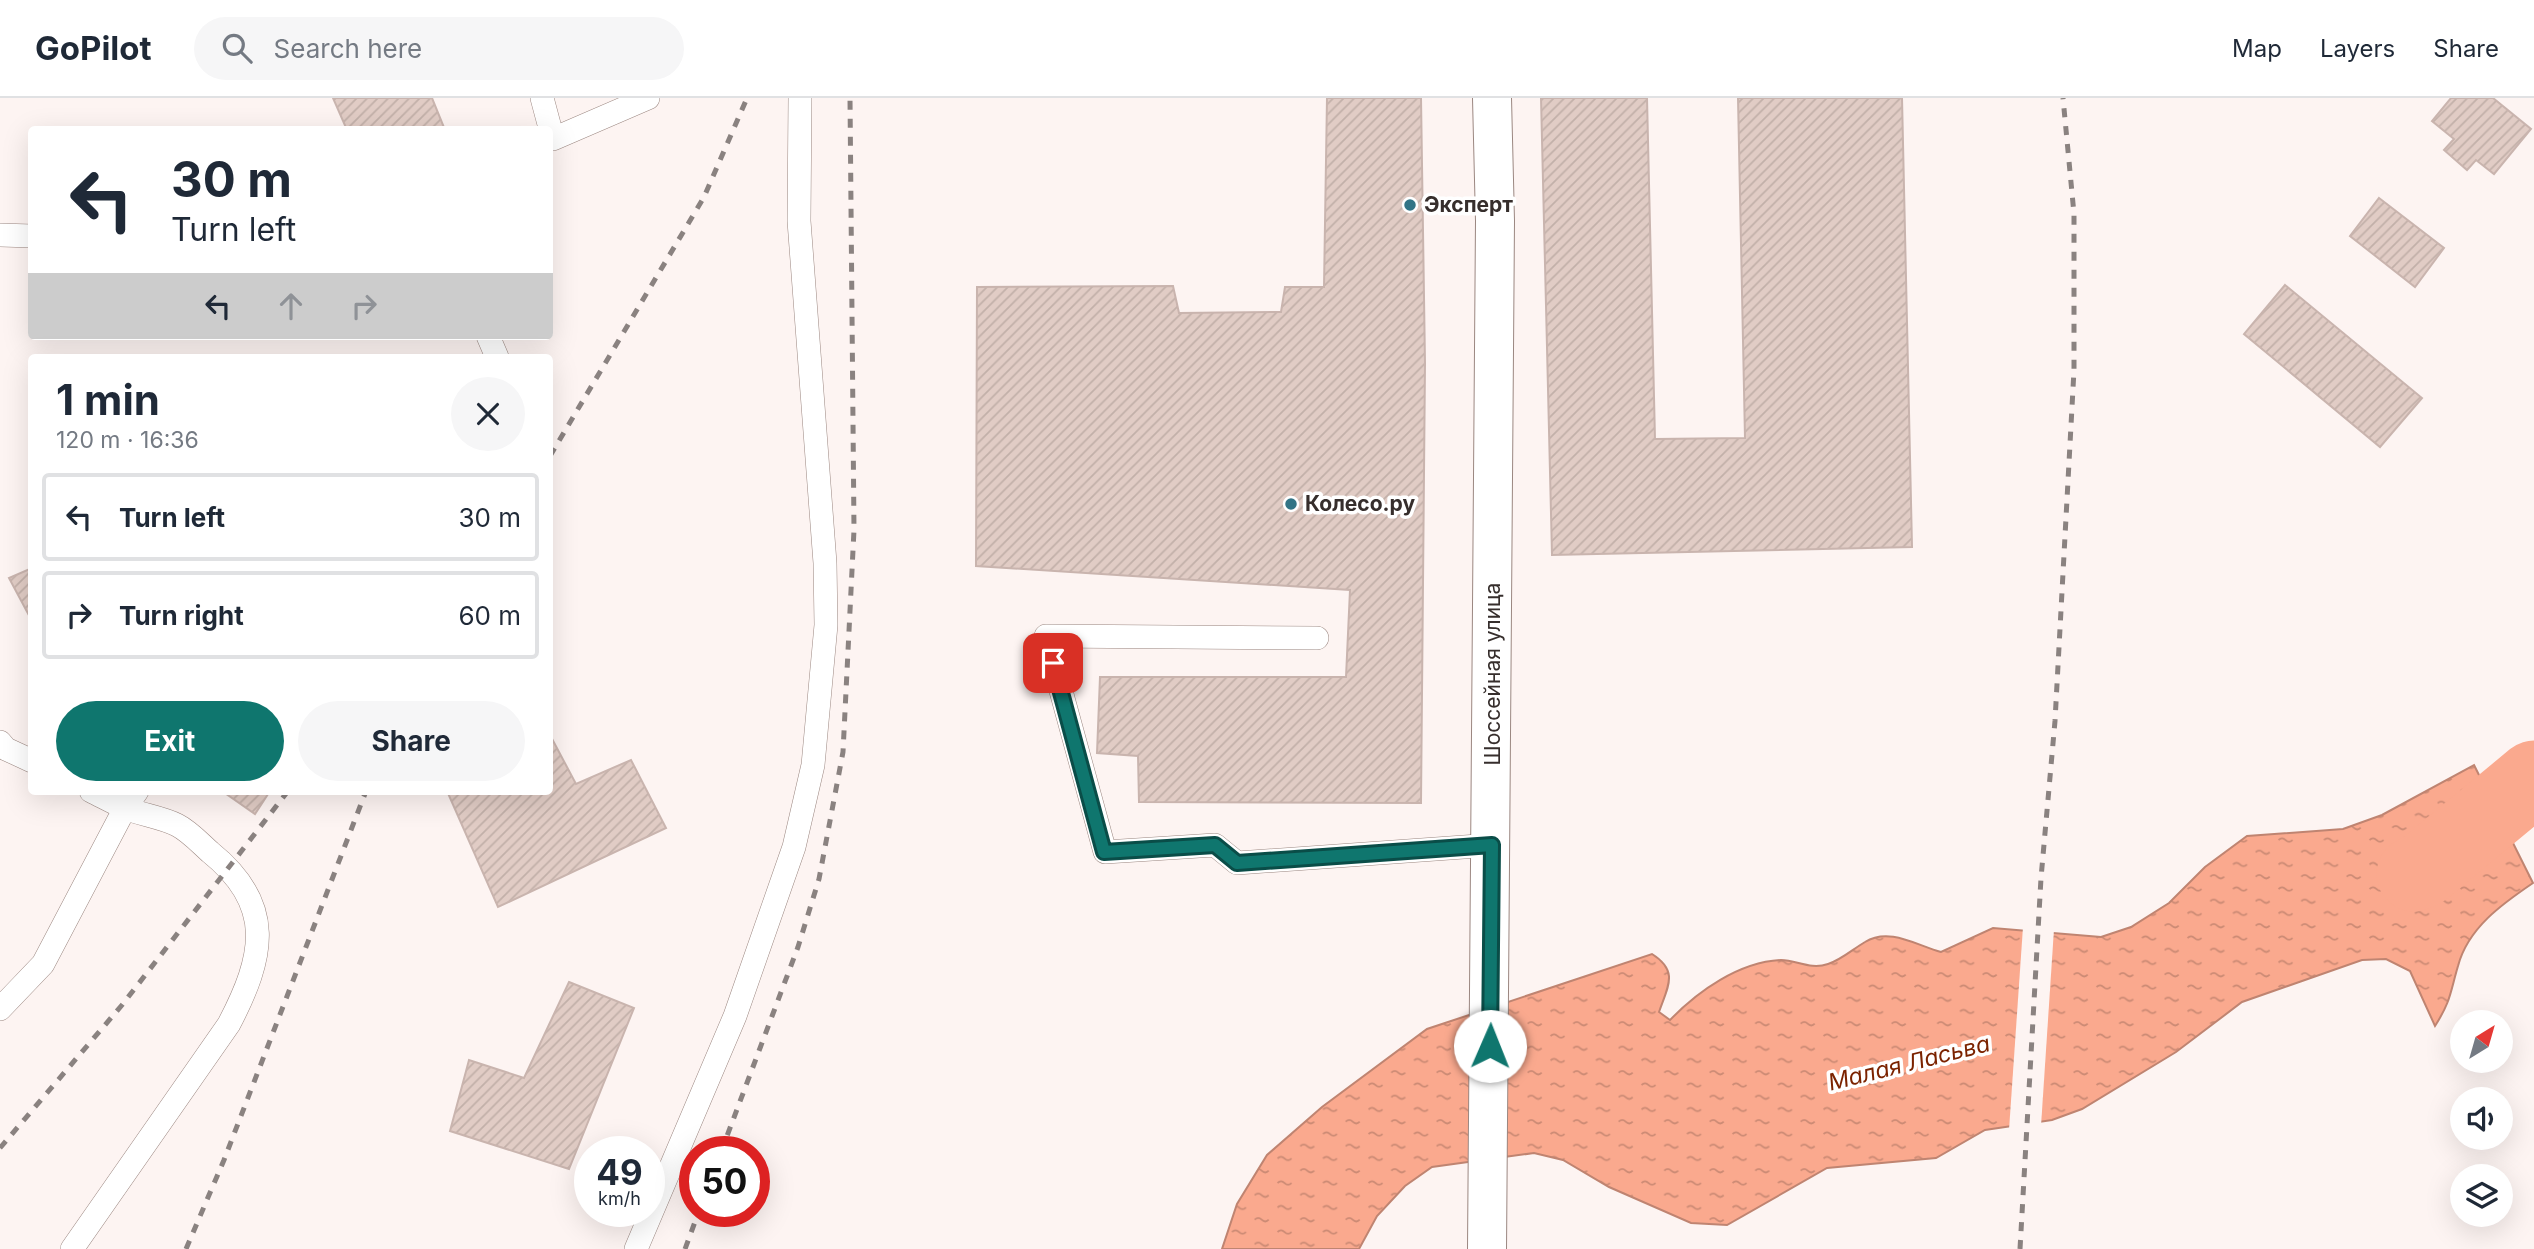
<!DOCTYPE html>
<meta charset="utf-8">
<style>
body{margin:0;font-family:Inter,sans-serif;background:#f6f6f7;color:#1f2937;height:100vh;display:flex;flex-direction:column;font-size:26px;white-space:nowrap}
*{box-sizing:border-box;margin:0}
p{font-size:23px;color:#747a83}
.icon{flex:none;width:38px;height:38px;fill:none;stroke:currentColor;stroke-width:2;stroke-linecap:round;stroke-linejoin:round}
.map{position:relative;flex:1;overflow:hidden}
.details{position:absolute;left:28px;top:256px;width:525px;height:441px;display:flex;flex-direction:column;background:#fff;border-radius:7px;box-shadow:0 7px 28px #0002}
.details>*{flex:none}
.guide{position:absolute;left:28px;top:28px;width:525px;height:214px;border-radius:7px;box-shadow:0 7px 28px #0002;background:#fff;color:#1f2937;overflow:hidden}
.needle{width:46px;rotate:37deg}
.controls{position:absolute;left:2450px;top:912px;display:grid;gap:14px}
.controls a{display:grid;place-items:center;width:63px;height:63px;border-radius:50%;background:#fff;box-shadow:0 7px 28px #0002;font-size:35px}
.speed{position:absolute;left:574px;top:1038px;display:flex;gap:14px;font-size:35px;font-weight:700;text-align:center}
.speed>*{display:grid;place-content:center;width:91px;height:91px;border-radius:50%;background:#fff;box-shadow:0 7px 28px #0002;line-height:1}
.speed small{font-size:18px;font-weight:400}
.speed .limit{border:10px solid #d22;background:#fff;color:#111}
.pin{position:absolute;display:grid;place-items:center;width:60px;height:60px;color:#fff;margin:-30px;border-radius:14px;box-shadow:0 4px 10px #0006}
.me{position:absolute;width:77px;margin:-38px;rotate:1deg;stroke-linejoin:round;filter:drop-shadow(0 0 5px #0008)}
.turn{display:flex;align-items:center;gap:24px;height:147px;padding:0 28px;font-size:32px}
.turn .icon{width:91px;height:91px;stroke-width:2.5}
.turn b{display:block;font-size:49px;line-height:60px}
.lanes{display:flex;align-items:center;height:66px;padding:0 28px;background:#0003;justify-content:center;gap:35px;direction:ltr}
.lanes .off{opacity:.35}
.round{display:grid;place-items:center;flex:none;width:74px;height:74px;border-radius:37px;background:#f6f6f7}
.overview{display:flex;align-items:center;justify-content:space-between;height:119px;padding:0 28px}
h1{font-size:42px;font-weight:700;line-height:52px}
.primary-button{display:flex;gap:14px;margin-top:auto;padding:14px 28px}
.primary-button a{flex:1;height:80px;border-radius:42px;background:#0f766e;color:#fff;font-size:28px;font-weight:700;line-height:80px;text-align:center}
.primary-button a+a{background:#f6f6f7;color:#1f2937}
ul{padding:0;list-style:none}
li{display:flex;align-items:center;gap:21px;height:88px;margin:0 14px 10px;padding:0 14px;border:4px solid #e0e1e3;border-radius:7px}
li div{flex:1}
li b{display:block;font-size:26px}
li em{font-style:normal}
header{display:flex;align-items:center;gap:42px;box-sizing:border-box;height:98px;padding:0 35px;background:#fff;border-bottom:2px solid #e0e1e3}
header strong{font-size:33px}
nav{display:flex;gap:38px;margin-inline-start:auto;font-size:24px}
.search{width:490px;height:63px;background:#f6f6f7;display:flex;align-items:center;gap:18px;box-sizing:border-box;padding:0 24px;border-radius:38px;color:#747a83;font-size:26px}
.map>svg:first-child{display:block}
.water{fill:url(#water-ripples);stroke:#bf8471;stroke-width:2}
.pier{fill:#fdf4f2}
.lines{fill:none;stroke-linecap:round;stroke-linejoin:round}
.river{stroke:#faa98e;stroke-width:75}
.building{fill:url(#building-hatch);stroke:#c9b4ae;stroke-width:2}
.lane-casing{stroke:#9b8781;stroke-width:24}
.secondary-casing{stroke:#9b8781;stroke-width:40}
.lane{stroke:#fff;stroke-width:23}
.secondary{stroke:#fff;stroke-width:38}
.rail{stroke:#8a8280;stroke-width:5;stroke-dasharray:9 9;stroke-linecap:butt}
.route-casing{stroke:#0a4d48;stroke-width:18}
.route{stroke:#0f766e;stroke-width:12}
.poi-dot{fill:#327486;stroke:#fff;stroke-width:2.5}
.labels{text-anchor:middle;stroke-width:7;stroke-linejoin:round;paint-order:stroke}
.poi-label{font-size:21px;font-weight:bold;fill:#362e2c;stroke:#fff;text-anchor:start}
.street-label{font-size:21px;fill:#362e2c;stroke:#fff}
.water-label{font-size:23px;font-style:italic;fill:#7b2300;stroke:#fff}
</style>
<header>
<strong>GoPilot</strong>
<div class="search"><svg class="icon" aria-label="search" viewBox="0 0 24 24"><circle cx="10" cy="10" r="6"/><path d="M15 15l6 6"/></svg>Search here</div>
<nav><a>Map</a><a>Layers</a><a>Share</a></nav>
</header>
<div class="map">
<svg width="2534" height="1151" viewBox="0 0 2534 1151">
<defs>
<pattern id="water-ripples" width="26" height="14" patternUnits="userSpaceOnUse" patternTransform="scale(1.75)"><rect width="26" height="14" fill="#faa98e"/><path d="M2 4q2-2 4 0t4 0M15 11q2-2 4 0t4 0" fill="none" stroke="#cb8a74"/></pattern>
<pattern id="building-hatch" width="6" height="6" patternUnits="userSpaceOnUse" patternTransform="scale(1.75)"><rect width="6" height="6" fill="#e1ccc5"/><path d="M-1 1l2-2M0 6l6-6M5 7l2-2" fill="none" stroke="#c2b0a9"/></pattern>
</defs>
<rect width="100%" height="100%" fill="#fdf4f2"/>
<path class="water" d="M2474 667 2533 785C2502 806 2468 830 2458 868 2450 895 2451 903 2435 928L2410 873 2386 861 2362 862 2242 904 2176 954 2082 1011 2052 1022 1985 1032 1936 1060 1827 1070 1727 1127 1691 1125 1609 1089 1563 1062 1534 1055 1432 1069 1405 1088 1377 1118 1359 1151H1222L1237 1106 1267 1057 1322 1009 1427 931 1652 856C1679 873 1668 888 1659 914L1670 922C1698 893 1739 864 1781 862 1797 862 1810 872 1828 866 1841 862 1853 851 1865 844 1889 829 1916 847 1941 854L1993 830 2101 839 2131 829 2169 805 2205 769 2247 738 2343 731 2382 717Z"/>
<path class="pier" d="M2023 829 2054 831 2041 1028 2009 1032Z"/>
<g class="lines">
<path class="river" d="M2414 776 2424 771 2534 680"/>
</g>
<path class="building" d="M333 0H432L445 32H347Z
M1327 0H1421L1425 265 1421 705 1139 704 1138 658 1097 655 1100 579H1346L1350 492 976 468 977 189 1173 188 1179 215 1281 214 1285 189H1324Z
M1541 0H1647L1655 341 1745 340 1738 0H1902L1912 449 1552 457Z
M2451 0H2493L2531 31 2494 76 2476 62 2467 72 2444 52 2454 41 2432 23Z
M2379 100 2444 150 2415 189 2350 138Z
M2285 187 2422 300 2380 349 2244 236Z
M32 470V523L9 480Z
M550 637 576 686 631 662 666 730 498 809 447 693H550Z
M222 693H270L255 716Z
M569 884 634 910 569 1071 450 1033 469 962 524 980Z"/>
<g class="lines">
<defs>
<path id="lane" d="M542 0 553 41 648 0
M0 137 32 138
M488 238 497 259
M1317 540 1046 538 1105 754 1215 747 1237 765 1492 747
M0 644 6 651 32 663
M0 911 43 866 125 710 137 693
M72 1151 229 926C264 859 276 807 210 754 200 745 189 733 177 727 161 719 142 717 125 710 114 705 103 699 91 693
M636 1151 735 918 794 749 813 667 826 527 825 465 799 123 800 0"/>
<path id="secondary" d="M1487 1151 1495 123 1492 0"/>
</defs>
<use href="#lane" class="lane-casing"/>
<use href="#secondary" class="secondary-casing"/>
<use href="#lane" class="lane"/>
<use href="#secondary" class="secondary"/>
<path class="rail" d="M550 358 704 99 747 0
M0 1050 122 907 288 693
M721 1054 798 849 819 781 843 654 854 432 850 0
M186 1151 224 1062 366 693
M685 1151 699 1113
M2020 1151 2041 780 2055 623 2074 272V116L2063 0"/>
</g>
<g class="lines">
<defs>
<path id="route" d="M1053 565 1104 754 1215 747 1237 765 1492 747 1490 948"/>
</defs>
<use href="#route" class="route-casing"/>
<use href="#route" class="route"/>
</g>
<g class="poi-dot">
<circle cx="1410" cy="107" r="7"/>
<circle cx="1291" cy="406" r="7"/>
</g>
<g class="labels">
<g class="poi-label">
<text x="1424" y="114">Эксперт</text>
<text x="1305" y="413">Колесо.ру</text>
</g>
<g class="street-label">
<text transform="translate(1493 576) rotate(-90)" y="7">Шоссейная улица</text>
</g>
<g class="water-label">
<text transform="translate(1909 965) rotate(-14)" y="8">Малая Ласьва</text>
</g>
</g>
</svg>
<div class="controls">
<a><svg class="needle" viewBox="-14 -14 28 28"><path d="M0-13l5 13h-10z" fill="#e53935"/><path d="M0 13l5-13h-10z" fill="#747a83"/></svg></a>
<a><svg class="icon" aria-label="sound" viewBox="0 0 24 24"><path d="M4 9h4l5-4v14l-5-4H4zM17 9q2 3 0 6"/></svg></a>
<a><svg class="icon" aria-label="layers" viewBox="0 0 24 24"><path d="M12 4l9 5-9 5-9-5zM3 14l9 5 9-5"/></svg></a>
</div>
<div class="speed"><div>49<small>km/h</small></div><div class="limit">50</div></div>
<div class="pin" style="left:1053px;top:565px;background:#d93025"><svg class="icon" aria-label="arrive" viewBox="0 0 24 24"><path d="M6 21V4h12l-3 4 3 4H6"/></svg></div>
<svg class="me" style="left:1490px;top:948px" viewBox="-20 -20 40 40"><circle r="19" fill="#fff"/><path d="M0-13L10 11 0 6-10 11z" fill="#0f766e"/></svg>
<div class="guide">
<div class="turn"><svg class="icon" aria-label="left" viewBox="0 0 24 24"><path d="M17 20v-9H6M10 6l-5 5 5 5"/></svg><div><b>30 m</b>Turn left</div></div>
<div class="lanes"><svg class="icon" aria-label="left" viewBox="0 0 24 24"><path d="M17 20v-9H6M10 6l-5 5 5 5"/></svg><svg class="icon off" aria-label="ahead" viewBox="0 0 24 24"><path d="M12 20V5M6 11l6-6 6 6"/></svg><svg class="icon off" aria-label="right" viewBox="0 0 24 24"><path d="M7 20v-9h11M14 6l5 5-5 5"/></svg></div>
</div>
<section class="details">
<div class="overview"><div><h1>1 min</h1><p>120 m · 16:36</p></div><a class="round"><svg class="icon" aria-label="close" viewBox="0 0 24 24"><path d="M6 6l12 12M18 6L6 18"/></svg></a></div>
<ul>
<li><svg class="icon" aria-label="left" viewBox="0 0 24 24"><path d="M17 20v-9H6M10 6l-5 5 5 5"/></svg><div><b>Turn left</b></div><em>30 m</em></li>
<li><svg class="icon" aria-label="right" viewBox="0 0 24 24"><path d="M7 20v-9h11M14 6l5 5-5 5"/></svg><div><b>Turn right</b></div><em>60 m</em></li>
</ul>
<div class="primary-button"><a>Exit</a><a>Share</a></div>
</section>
</div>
